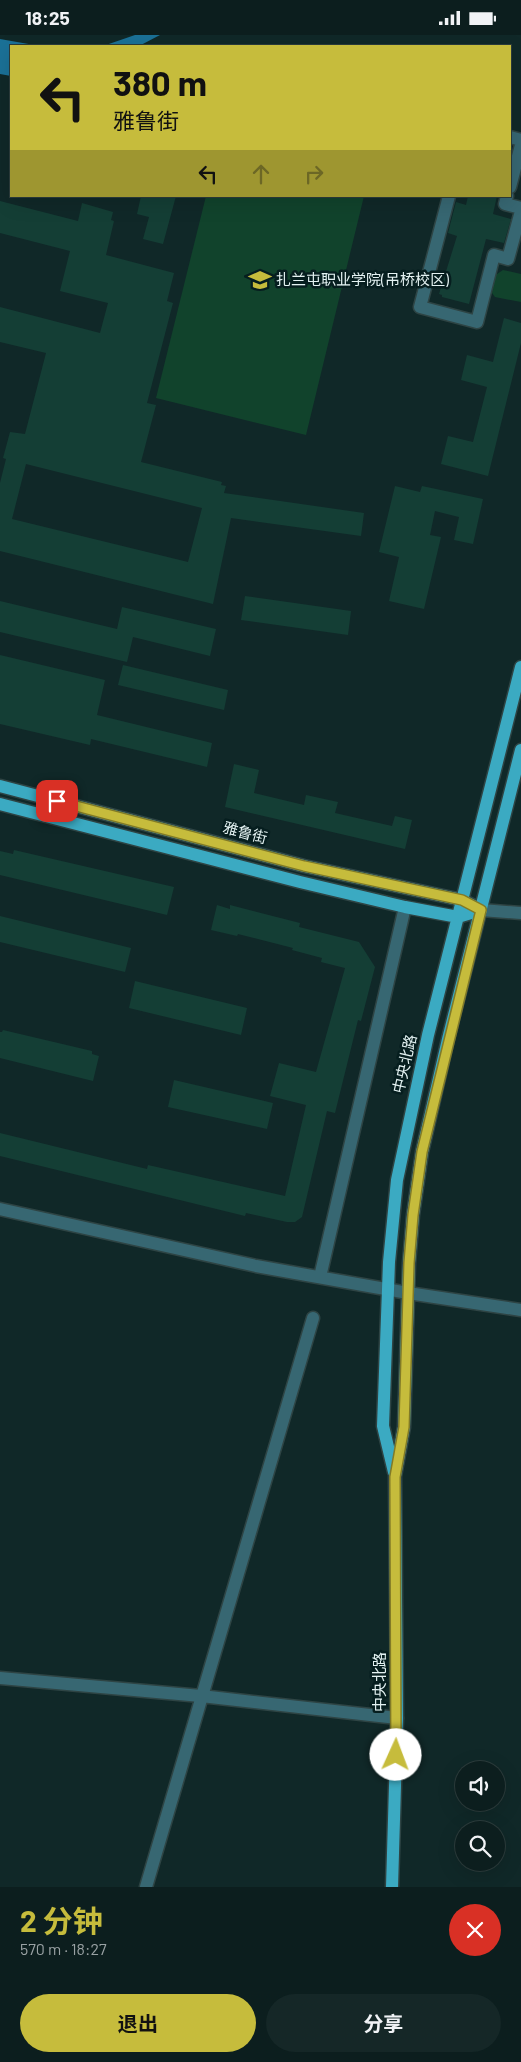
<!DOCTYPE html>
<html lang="zh">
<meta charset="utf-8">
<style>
body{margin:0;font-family:Barlow,"Noto Sans SC",sans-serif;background:#152727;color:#f1f3f6;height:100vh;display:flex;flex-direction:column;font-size:19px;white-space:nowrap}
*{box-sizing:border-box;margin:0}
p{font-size:16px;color:#9aa2a4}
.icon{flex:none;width:28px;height:28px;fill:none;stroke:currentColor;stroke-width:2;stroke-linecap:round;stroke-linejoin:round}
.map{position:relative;height:1852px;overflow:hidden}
.panel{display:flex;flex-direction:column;background:#0c1e1e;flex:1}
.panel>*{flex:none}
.top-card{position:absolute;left:10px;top:10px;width:501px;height:152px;border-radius:0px;box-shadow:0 5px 20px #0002,0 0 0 1px #2c3c3c;background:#c6bc3c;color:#111;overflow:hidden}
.buttons{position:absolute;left:455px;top:1726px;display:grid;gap:10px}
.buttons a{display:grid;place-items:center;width:50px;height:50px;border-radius:50%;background:#0c1e1e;box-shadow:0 5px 20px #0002,0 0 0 1px #2c3c3c;font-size:25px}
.pin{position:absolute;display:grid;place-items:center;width:42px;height:42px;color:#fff;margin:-21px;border-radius:10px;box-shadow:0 2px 8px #0006}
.me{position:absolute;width:55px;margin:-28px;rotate:2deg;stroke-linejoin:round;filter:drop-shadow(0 0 4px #0008)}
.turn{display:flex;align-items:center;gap:18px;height:105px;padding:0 20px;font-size:22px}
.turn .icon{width:65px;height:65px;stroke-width:2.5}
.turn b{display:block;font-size:35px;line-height:42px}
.lanes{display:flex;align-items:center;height:48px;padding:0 20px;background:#0003;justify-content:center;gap:25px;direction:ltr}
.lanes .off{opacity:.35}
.round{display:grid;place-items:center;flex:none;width:52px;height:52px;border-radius:26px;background:#152727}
.head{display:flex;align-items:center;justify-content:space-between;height:85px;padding:0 20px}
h1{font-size:30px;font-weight:700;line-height:38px;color:#c6bc3c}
.action{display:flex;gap:10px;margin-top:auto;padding:10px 20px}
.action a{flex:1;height:58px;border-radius:30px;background:#c6bc3c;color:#111;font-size:20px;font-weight:700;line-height:58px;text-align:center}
.action a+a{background:#152727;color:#f1f3f6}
.status{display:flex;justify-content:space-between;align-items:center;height:35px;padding:0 25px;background:#0c1e1e;direction:ltr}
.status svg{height:14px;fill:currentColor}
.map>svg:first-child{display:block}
.green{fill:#11432c}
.water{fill:#1b7197}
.building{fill:#143e35;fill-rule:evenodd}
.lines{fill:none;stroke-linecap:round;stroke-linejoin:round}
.minor-casing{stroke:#2e4444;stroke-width:15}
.major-casing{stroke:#2e4444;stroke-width:15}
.minor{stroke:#376772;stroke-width:12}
.major{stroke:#3baac2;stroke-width:12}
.route-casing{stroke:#817a27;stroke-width:12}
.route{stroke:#c6bc3c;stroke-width:9}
.labels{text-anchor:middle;stroke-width:5;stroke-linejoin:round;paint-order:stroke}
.poi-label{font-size:15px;fill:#e4f2f2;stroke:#061e1f;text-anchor:start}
.street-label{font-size:15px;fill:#e4f2f2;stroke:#061e1f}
</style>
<div class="status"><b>18:25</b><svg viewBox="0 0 49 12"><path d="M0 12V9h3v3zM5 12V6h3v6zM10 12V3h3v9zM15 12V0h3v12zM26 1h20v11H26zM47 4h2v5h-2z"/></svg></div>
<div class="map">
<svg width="521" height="1852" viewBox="0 0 521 1852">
<rect width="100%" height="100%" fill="#102828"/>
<path class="green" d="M206 161H364L306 400 156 363Z
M503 235 521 239V267L495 262 492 258 494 241Z"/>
<path class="water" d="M135 0H160L139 11H103Z
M0 4 40 11H11V41L0 39Z"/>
<path class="building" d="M141 161H176L163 209 143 204 149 182 137 179Z
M468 161H497L493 179 511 184 504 208 486 204 469 269 442 262V260L439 259 457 201 448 198 456 167 466 170Z
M0 166 78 186 82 168 113 177 111 185 114 186 106 220 174 238 167 266 173 268 147 368 156 370 141 427 222 447 221 450 226 451 224 458 364 478 361 501 231 483 213 569 0 516V448L6 424 3 423 10 397 25 399 46 318 0 307V272L100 298 108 268 60 256 70 216 0 198ZM26 429 202 473 188 527 12 484Z
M504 283 521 288V308L488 441 441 429 448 401 473 407 487 352 461 345 467 320 493 327Z
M395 451 420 457 422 451 483 464 473 509 454 505 459 482 435 476 430 500 441 502 424 574 389 566 399 522 379 517Z
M245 561 351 576 348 600 241 585Z
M0 566 117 594 122 572 216 594 210 621 133 602 127 627 0 597Z
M0 620 105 645 97 680 212 708 207 732 91 704 90 710 0 689Z
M123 630 228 655 224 675 118 650Z
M234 729 259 735 254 758 304 770 306 760 338 767 335 778 392 791 395 781 412 785 405 814 225 772Z
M14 815 174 852 167 880 0 840V816L13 819Z
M217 870 230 874V870L300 888 299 892 359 907 375 932 361 986 358 985 335 1078 327 1076 302 1182 295 1187H287L246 1178 245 1181 0 1121V1098L147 1134 148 1130 285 1161 306 1070 270 1061 279 1028 316 1037 345 933 321 927 322 923 292 915 293 913 238 899 237 901 211 895Z
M0 881 131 913 125 937 0 907Z
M135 946 247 973 241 1000 129 973Z
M3 995 92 1016V1019L99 1021 93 1046 0 1023V997H2Z
M174 1045 273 1068 267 1094 168 1072Z"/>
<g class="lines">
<defs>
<path id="minor" d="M510 102 521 105
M510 152 521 110
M449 161 420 272 477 287 494 220 508 224 521 176
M507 161 505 169 521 173
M481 875 521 878
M0 1174 256 1231 408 1258 521 1275
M320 1242 405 872
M0 1643 201 1661 397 1683
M146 1852 313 1283"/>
<path id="major" d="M0 751 304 831 462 865 481 875
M0 769 300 847 405 872 458 882 481 875
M394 1437 383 1391 389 1227 397 1145 428 1000 521 632
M392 1852 397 1683 395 1441 404 1392 409 1228 413 1180 422 1117 448 1004 521 715"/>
</defs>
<use href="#minor" class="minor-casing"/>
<use href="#major" class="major-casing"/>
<use href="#minor" class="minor"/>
<use href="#major" class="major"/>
</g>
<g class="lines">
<defs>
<path id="route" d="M57 766 304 831 462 865 481 875 422 1117 413 1180 409 1228 404 1392 395 1442 396 1720"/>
</defs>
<use href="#route" class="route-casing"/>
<use href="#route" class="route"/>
</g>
<defs>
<symbol id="school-bare" viewBox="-9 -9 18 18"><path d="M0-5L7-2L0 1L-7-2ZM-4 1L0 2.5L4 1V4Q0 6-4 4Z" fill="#c6bc3c" stroke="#061e1f" stroke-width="2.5" paint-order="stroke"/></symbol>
</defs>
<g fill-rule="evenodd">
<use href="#school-bare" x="244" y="229" width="32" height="32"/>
</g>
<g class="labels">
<g class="poi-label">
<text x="276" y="250">扎兰屯职业学院(吊桥校区)</text>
</g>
<g class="street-label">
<text transform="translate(245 798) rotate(15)" y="5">雅鲁街</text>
<text transform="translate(405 1029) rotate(-77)" y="5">中央北路</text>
<text transform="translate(380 1647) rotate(-90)" y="5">中央北路</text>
</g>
</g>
</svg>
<div class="buttons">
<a><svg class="icon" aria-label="sound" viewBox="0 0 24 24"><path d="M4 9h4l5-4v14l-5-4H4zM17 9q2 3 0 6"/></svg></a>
<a><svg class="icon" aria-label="search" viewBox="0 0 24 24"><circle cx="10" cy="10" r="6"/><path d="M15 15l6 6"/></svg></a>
</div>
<div class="pin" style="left:57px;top:766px;background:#d93025"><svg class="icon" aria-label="arrive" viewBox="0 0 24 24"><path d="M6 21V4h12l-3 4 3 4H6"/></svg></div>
<svg class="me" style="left:396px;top:1720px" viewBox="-20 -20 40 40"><circle r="19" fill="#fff"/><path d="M0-13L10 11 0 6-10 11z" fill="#c6bc3c"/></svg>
<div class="top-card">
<div class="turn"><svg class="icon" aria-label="left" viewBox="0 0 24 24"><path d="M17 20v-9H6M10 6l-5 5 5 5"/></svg><div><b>380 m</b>雅鲁街</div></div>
<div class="lanes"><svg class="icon" aria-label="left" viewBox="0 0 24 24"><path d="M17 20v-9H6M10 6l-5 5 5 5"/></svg><svg class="icon off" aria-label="ahead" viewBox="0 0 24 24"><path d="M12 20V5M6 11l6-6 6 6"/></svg><svg class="icon off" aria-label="right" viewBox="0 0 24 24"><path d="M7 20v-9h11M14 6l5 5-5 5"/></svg></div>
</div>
</div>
<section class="panel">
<div class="head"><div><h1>2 分钟</h1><p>570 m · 18:27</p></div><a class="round" style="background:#d93025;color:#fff"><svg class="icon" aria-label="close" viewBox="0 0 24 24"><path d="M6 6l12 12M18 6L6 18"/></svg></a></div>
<div class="action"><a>退出</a><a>分享</a></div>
</section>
